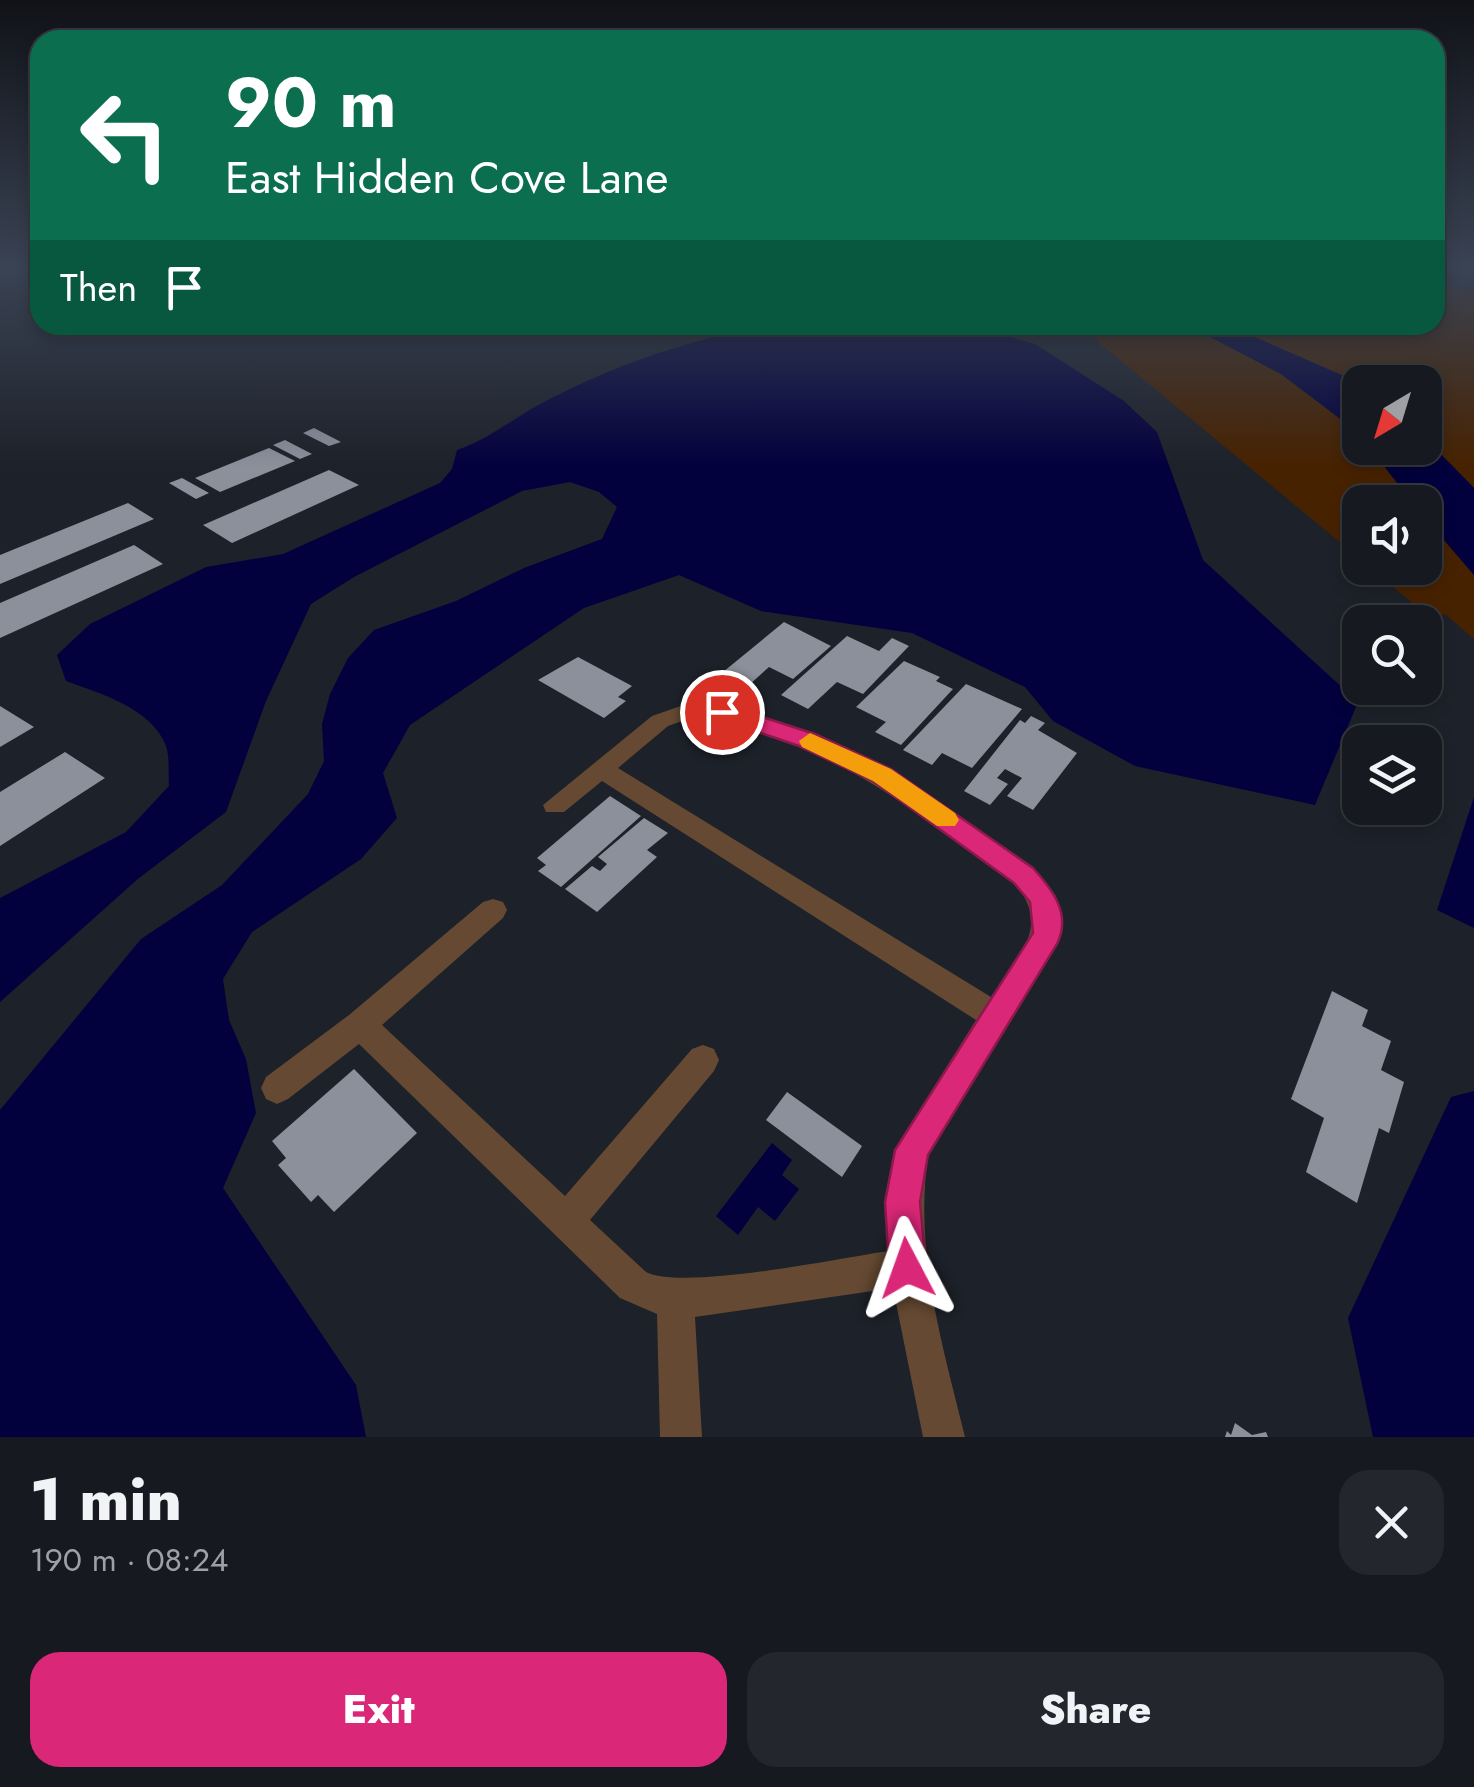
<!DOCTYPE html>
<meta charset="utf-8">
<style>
body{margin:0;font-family:Jost,sans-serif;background:#23262c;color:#f1f3f6;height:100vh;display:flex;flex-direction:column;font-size:38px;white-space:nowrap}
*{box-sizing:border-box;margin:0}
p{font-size:32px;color:#9ea0a4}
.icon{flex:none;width:55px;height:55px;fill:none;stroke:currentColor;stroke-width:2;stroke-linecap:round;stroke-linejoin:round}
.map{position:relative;height:1437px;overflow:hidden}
.drawer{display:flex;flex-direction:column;background:#16191f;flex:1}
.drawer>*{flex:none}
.banner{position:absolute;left:30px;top:30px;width:1415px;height:305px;border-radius:30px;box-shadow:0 5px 15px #0003,0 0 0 2px #35383d;background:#0b6e4f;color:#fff;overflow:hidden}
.needle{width:65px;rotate:218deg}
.controls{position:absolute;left:1342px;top:365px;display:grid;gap:20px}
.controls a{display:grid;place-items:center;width:100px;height:100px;border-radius:20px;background:#16191f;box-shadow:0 5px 15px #0003,0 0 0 2px #35383d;font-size:50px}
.pin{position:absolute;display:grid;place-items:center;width:85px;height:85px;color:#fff;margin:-42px;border:5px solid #fff;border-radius:50%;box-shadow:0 2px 10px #0007}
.me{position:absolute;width:110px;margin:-55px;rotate:356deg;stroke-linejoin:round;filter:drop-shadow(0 0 8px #0008)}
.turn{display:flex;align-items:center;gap:35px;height:210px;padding:0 30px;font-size:45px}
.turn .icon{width:130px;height:130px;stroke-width:2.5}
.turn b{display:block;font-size:70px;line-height:85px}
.then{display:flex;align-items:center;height:95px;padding:0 30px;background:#0003;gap:20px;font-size:38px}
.round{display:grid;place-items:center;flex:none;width:105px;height:105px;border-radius:30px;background:#23262c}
.head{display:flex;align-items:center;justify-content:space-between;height:170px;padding:0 30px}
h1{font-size:60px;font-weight:800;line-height:75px}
.primary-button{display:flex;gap:20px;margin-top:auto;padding:20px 30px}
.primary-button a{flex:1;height:115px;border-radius:30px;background:#db2777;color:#fff;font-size:40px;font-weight:800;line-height:115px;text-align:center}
.primary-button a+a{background:#23262c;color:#f1f3f6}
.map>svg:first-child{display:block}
.green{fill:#472200}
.water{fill:#02003d}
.building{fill:#8b909b}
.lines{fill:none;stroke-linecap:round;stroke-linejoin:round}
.street{fill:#654932;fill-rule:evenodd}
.route{fill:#db2777;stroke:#8e194d;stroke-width:2.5}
.slow{fill:#f59e0b}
</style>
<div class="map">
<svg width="1474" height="1437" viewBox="0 0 1474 1437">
<rect width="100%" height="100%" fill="#1d2129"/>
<path class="green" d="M1435 279 1474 293V488L1425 438V382L1360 383 1227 325H1435Z
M1095 325H1187L1281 374 1353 425 1360 434V448H1370L1412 502H1360V559L1097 341Z
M1425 518 1474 575V639L1445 614 1432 619 1370 568H1425Z"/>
<path class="water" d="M730 325H966L1035 344 1124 401 1157 432 1203 560 1358 702 1315 805 1135 766 1053 721 1025 687 912 633 761 611 679 575 584 608 410 725 383 773 397 818 361 859 252 932 223 979 229 1020 246 1059 256 1113 223 1188 356 1385 366 1437H0V1110L141 939 222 885 308 794 324 761 322 724 330 694 348 658 374 630 456 601 524 568 602 539 617 507 599 492 570 482 522 491 354 577 311 604 266 701 226 812 139 878 0 1002V898L126 832 169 786C168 774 170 757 166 746 152 708 99 693 66 681L57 655 90 624 206 567 283 554 440 483 452 469 457 450C488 440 515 417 544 402 604 371 652 353 717 336Z
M1187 325H1227L1360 383V434L1281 374Z
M1425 438 1474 488V575L1425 518V502H1412L1370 448H1425Z
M1474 797V928L1437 910Z
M1474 1091V1437H1373L1348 1318 1451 1097Z
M772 1143 792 1160 782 1175 799 1189 775 1221 758 1207 738 1235 716 1216Z"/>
<path class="building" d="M314 428 341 442 329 446 303 433Z
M285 440 312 454 300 459 273 445Z
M269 448 295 461 220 492 195 478Z
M329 470 359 485 232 543 203 525Z
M182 478 209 493 196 499 169 483Z
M128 503 154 519 0 584V555Z
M134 545 163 564 0 638V603Z
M784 622 831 646 793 679 769 667 749 685 723 672Z
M847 636 879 651 892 638 909 646 863 694 837 682 808 709 781 695Z
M578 657 632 686 618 697 626 701 604 718 538 680Z
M904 661 940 677 936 681 953 689 901 745 875 732 886 722 856 707Z
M966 684 1022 709 972 768 942 753 932 765 903 750Z
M0 706 34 727 0 747Z
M1031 716 1045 723 1038 730 1077 753 1033 810 1007 796 1022 778 1005 769 997 778 1008 784 990 805 964 791 1020 720 1025 723Z
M65 752 105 778 0 846V792Z
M610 796 641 816 561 887 538 871 546 865 537 858Z
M644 818 668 833 647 850 657 857 597 912 565 889 592 866 600 871 607 864 598 857Z
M1332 991 1368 1010 1362 1026 1391 1041 1381 1070 1404 1082 1389 1133 1379 1128 1357 1203 1306 1172 1324 1118 1291 1099Z
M354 1069 417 1133 334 1212 318 1195 311 1202 278 1165 286 1158 272 1141Z
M787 1092 862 1146 842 1177 766 1120Z
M1235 1423 1252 1435 1266 1432 1268 1437H1225L1227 1431 1231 1435Z"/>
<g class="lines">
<path class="street" d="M695 701 730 707 815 734 890 769 1032 867 1056 896 1061 935 1057 943 928 1155C914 1252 942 1343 965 1437H923L893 1288 695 1317 702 1437H660L657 1314 620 1298 359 1044 288 1099 277 1104 266 1099 261 1088 266 1077 349 1015 483 902 493 899 503 902 507 910 503 918 382 1025 565 1196 692 1049 703 1045 714 1049 719 1060 714 1071 590 1220 646 1272C684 1291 839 1258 889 1251V1186L895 1150 976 1020 602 781 564 812H546L543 805 652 716ZM696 716C821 734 915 811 1014 883 1053 927 1017 957 991 997L618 768 668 726Z"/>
</g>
<linearGradient id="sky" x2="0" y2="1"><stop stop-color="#101217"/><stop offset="0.57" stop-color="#3a4354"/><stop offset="1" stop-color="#3a4354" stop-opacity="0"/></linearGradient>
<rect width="1474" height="468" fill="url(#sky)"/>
<path class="route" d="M722 704 815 734 891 769 1033 868C1052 889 1072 914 1057 944L928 1155 920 1202 926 1268 920 1281 907 1286 894 1281 889 1268 885 1202 895 1150 1033 933 1030 902 1014 883 873 781 799 746 714 717V706Z"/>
<path class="slow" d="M810 733 891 769 955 813 959 820 955 826H937L873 781 802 747 799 741Z"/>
</svg>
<div class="controls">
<a><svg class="needle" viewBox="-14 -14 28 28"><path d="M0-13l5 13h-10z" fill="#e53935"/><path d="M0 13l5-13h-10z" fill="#9ea0a4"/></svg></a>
<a><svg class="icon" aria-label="sound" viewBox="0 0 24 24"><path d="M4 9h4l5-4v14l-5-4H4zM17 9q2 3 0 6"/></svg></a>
<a><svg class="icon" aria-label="search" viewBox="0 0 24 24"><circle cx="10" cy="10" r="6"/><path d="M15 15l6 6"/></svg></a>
<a><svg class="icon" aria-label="layers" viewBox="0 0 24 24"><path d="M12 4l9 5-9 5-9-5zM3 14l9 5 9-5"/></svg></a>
</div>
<div class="pin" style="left:722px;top:712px;background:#d93025"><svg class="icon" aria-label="arrive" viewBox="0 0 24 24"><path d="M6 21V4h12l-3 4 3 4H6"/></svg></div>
<svg class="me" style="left:907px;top:1268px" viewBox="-20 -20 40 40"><path d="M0-17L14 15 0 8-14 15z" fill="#db2777" stroke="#fff" stroke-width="4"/></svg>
<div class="banner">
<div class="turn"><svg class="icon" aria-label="left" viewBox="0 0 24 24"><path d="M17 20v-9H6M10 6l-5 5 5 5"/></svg><div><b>90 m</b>East Hidden Cove Lane</div></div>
<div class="then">Then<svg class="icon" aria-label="arrive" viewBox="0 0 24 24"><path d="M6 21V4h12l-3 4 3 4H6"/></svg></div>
</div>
</div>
<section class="drawer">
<div class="head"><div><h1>1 min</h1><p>190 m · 08:24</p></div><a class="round"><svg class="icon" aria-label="close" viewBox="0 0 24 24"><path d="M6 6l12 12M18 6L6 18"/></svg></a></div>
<div class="primary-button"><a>Exit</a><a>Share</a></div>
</section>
